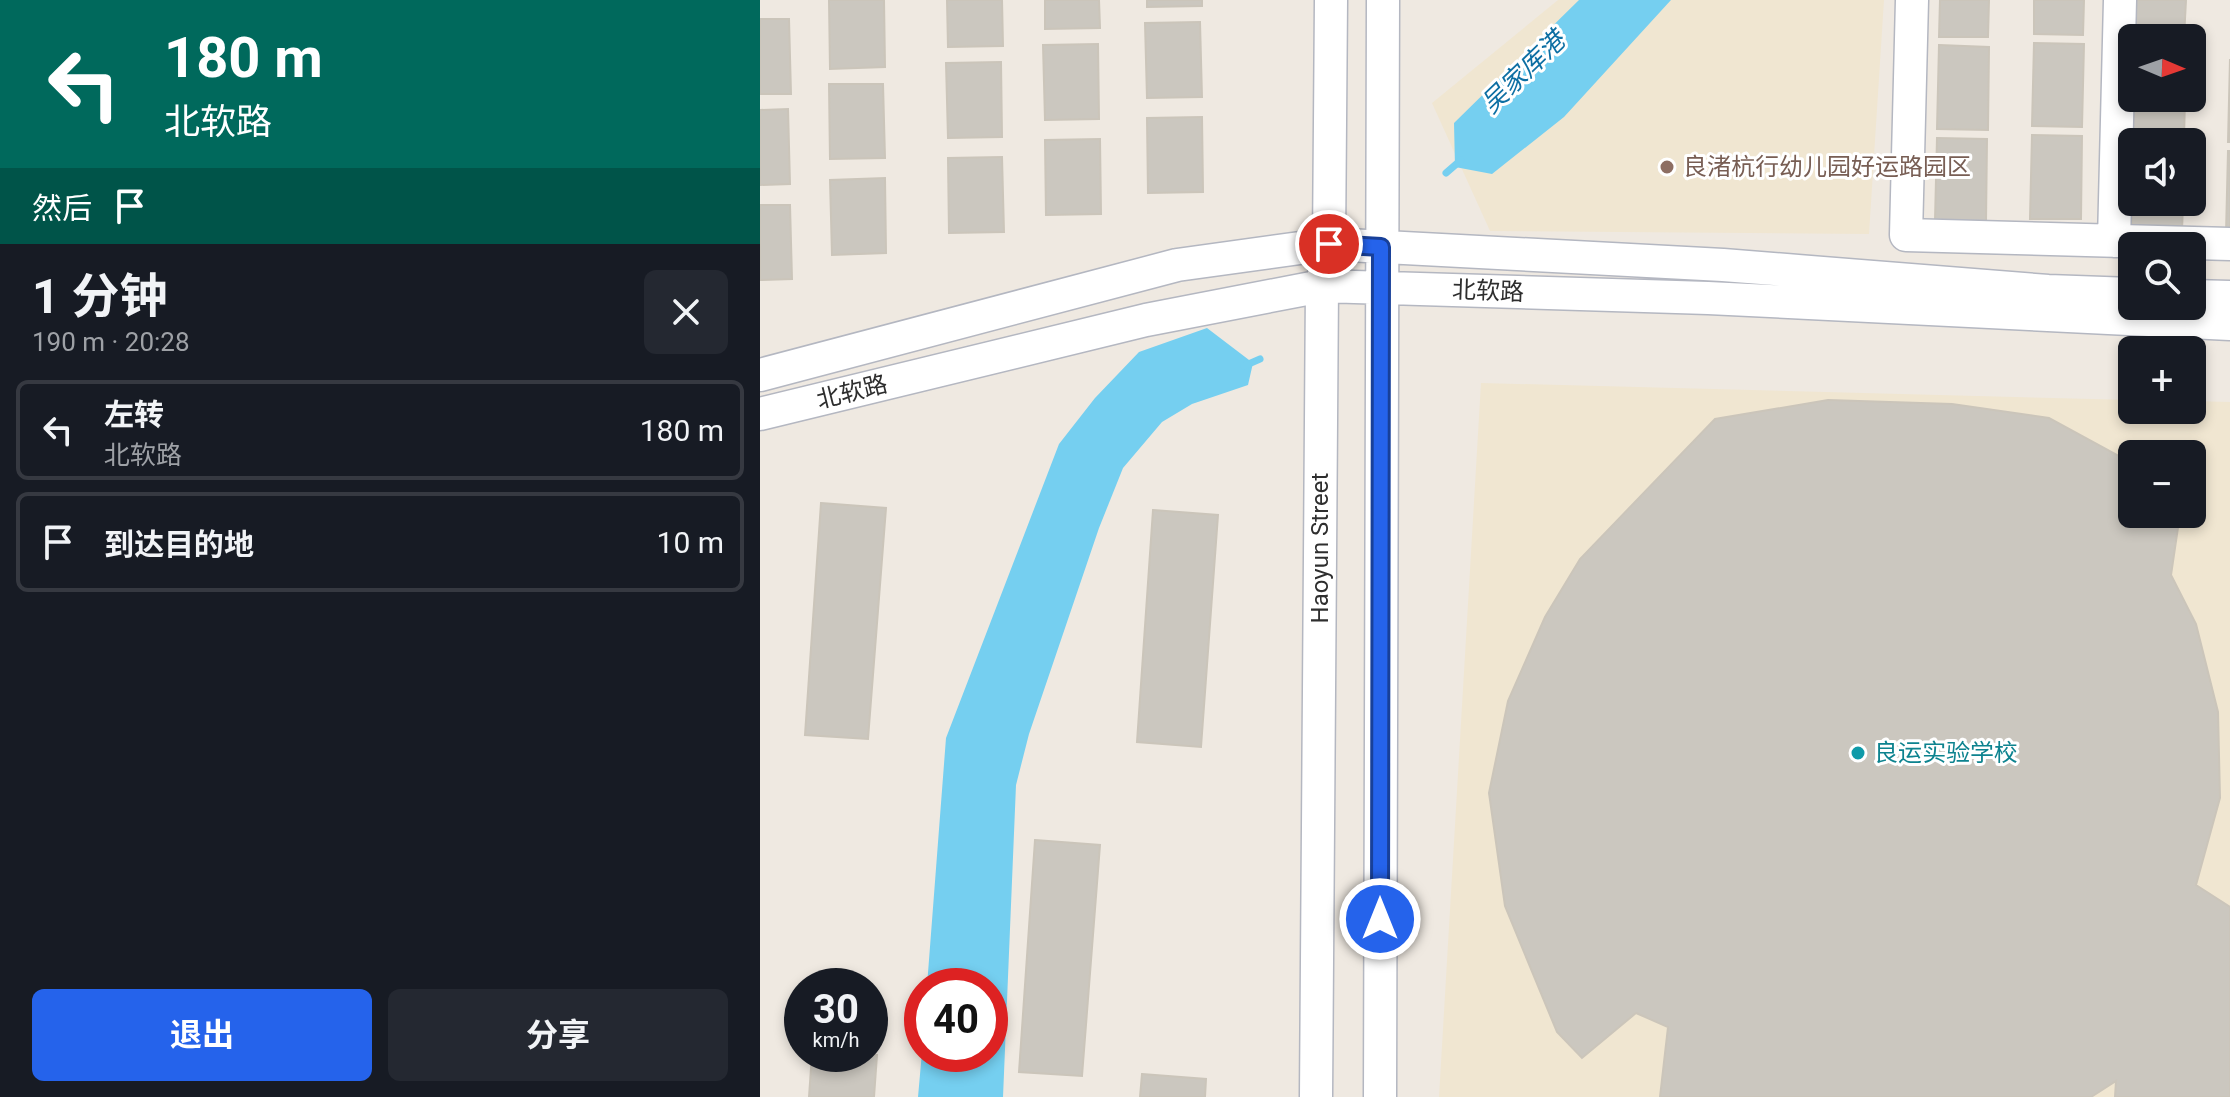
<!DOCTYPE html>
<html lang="zh">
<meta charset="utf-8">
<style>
body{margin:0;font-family:Roboto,"Noto Sans SC",sans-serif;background:#242831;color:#f1f3f6;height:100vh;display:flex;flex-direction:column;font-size:30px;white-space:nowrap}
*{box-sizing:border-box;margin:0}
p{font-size:26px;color:#9ea1a6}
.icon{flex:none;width:44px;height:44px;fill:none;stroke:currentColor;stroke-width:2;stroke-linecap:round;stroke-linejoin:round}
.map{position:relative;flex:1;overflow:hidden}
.side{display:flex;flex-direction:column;background:#171b24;width:760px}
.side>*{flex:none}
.top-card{background:#00695c;color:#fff;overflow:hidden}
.needle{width:52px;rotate:92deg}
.buttons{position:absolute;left:1358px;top:24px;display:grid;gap:16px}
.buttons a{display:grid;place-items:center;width:88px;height:88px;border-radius:12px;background:#171b24;box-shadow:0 4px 12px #0003;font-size:40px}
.speed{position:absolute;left:24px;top:968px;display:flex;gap:16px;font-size:40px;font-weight:700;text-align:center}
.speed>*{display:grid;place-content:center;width:104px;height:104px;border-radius:50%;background:#171b24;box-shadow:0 4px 12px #0003;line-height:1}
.speed small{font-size:20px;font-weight:400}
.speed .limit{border:12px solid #d22;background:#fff;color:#111}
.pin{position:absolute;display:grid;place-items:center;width:68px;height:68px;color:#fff;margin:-34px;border:4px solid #fff;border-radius:50%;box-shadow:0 2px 8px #0007}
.me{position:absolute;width:88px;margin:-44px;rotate:0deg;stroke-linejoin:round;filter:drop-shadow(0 0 6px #0008)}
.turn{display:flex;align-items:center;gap:28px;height:168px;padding:0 32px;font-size:36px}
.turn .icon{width:104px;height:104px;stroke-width:2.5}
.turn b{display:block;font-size:56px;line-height:68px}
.then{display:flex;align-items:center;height:76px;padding:0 32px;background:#0003;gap:16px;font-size:30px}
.round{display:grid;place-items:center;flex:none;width:84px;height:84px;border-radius:12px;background:#242831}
.headline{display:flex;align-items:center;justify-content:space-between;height:136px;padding:0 32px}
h1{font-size:48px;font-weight:700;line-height:60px}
.action{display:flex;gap:16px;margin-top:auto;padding:16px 32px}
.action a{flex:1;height:92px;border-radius:12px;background:#2563eb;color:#fff;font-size:32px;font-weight:700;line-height:92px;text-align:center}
.action a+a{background:#242831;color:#f1f3f6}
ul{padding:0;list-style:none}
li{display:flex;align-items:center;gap:24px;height:100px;margin:0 16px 12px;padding:0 16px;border:4px solid #363941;border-radius:12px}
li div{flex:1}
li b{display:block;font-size:30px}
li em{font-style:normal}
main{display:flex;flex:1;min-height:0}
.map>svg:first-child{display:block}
.education{fill:#f0e6d1;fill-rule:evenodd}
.water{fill:#75cff0}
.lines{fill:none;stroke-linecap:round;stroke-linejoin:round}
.stream{stroke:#75cff0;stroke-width:7}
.building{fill:#cbc7bf;stroke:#cbc5ba;stroke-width:2}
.minor-casing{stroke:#b4b7c1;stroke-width:35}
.minor{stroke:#fff;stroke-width:32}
.route-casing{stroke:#184099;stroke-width:20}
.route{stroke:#2563eb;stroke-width:14}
.education-dot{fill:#8d6e63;stroke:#fff;stroke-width:3}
.culture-dot{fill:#0f9aa8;stroke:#fff;stroke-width:3}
.labels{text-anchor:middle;stroke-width:6;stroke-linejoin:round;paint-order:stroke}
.education-label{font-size:24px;fill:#785e54;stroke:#fff;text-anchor:start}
.street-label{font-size:24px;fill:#2e2e2e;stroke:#fff}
.culture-label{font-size:24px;fill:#0d838f;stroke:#fff;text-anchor:start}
.water-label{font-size:26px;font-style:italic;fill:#0d6fa3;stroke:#fff}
</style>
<main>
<section class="side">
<div class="top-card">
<div class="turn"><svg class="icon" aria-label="left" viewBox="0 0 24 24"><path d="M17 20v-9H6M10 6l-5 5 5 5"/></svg><div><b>180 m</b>北软路</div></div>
<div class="then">然后<svg class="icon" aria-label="arrive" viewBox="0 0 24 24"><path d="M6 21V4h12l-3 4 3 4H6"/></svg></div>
</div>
<div class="headline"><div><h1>1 分钟</h1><p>190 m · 20:28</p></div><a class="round"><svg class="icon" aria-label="close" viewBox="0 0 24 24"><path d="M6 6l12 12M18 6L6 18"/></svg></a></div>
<ul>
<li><svg class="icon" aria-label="left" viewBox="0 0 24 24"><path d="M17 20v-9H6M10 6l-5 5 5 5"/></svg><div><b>左转</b><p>北软路</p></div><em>180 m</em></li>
<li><svg class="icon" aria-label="arrive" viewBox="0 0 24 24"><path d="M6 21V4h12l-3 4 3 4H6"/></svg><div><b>到达目的地</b></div><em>10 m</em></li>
</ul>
<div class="action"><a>退出</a><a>分享</a></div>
</section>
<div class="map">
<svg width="1470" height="1097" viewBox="0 0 1470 1097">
<rect width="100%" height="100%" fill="#efe9e1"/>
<path class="education" d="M798 0H1124L1109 234 730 231 672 103Z
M721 383 1372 400V410H1432V401L1470 402V1097H679ZM1372 454H1432V514H1372Z"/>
<path class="water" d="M819 0H911L804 117 732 174 695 167 694 123Z
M447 328 493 363 488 385 432 404 402 422 363 468 339 528 269 734 256 785 243 1097H158L162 1052V1054H230V986H167L186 738 299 444 335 398 379 352Z"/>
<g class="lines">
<path class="stream" d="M686 173 701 160
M484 366 500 359"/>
</g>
<path class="building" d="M69 0H124L125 67 70 69Z
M187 0H242L243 46 188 47Z
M285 0H339L340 28 285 29Z
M387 0H442V6L387 7Z
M1180 0H1229L1228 37H1179Z
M1274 0H1324L1323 35 1274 34Z
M1376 0H1426L1424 38H1376Z
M0 19H29L31 94H0Z
M440 22 442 97 387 98 385 23Z
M1274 43 1324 44 1322 127 1272 126Z
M338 44 339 119 285 120 283 45Z
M1179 45 1229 47 1228 130 1177 129Z
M1470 59V142H1468Z
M241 62 242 137 188 138 186 63Z
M69 84H123L125 158 70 159Z
M1374 98H1425L1424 140 1373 139Z
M28 109 30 184 0 185V110Z
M442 117 443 192 388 193 387 118Z
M1272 135 1322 136 1321 219H1270Z
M1177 138 1227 139 1226 222 1175 221Z
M340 139 341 214 286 215 285 140Z
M1468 151H1470V234H1466Z
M242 157 244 232 189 233 188 158Z
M125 178 126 253 72 255 70 180Z
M1372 202H1423L1422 232 1372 231Z
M0 205H30L32 279 0 280Z
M1068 400 1192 404 1289 418 1359 456 1372 466V514H1420L1411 575 1436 624 1458 712 1460 798 1436 885 1470 907V1097H1355L1356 1081 1331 1097H900L908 1027 876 1013 822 1058 797 1032 745 906 729 793 748 701 785 617 820 559 955 419Z
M61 503 126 508 108 739 45 735Z
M393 510 458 515 441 747 377 742Z
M275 840 340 845 322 1076 259 1072Z
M52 1054 117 1055 114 1097H49Z
M382 1074 446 1079 445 1097H380Z"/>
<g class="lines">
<defs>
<path id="minor" d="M1152 0 1146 235 1470 244
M1354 241 1360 0
M1432 296 1470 297
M0 375 417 265 569 244 963 265 1288 291 1372 294
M0 414 386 320 562 286 948 298 1470 324
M556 1097 562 286 569 244 571 0
M620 1097 623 0"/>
</defs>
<use href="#minor" class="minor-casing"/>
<use href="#minor" class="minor"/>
</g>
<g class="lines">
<defs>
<path id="route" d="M569 244 621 247 620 919"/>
</defs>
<use href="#route" class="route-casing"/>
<use href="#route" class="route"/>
</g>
<circle class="education-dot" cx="907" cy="167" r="8"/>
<circle class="culture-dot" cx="1098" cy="753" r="8"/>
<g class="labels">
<g class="education-label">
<text x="923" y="175">良渚杭行幼儿园好运路园区</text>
</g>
<g class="street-label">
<text transform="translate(728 291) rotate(2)" y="8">北软路</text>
<text transform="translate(92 392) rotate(-14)" y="8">北软路</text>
<text transform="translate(560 548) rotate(-90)" y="8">Haoyun Street</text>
</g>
<g class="culture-label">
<text x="1114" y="761">良运实验学校</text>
</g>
<g class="water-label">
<text transform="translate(763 72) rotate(-44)" y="9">吴家库港</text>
</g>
</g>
</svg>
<div class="buttons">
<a><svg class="needle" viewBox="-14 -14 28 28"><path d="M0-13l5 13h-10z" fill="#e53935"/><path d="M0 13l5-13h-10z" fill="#9ea1a6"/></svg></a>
<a><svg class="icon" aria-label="sound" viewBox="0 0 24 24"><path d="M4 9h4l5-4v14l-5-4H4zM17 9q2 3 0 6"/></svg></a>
<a><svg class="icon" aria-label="search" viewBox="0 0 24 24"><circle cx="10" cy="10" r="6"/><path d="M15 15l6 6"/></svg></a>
<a>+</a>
<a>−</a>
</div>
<div class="speed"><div>30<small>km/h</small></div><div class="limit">40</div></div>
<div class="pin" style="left:569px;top:244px;background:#d93025"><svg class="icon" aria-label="arrive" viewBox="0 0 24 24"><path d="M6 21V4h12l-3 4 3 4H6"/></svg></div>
<svg class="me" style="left:620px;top:919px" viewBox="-20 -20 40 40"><circle r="17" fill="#2563eb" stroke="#fff" stroke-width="3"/><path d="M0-11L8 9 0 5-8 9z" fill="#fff"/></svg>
</div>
</main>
